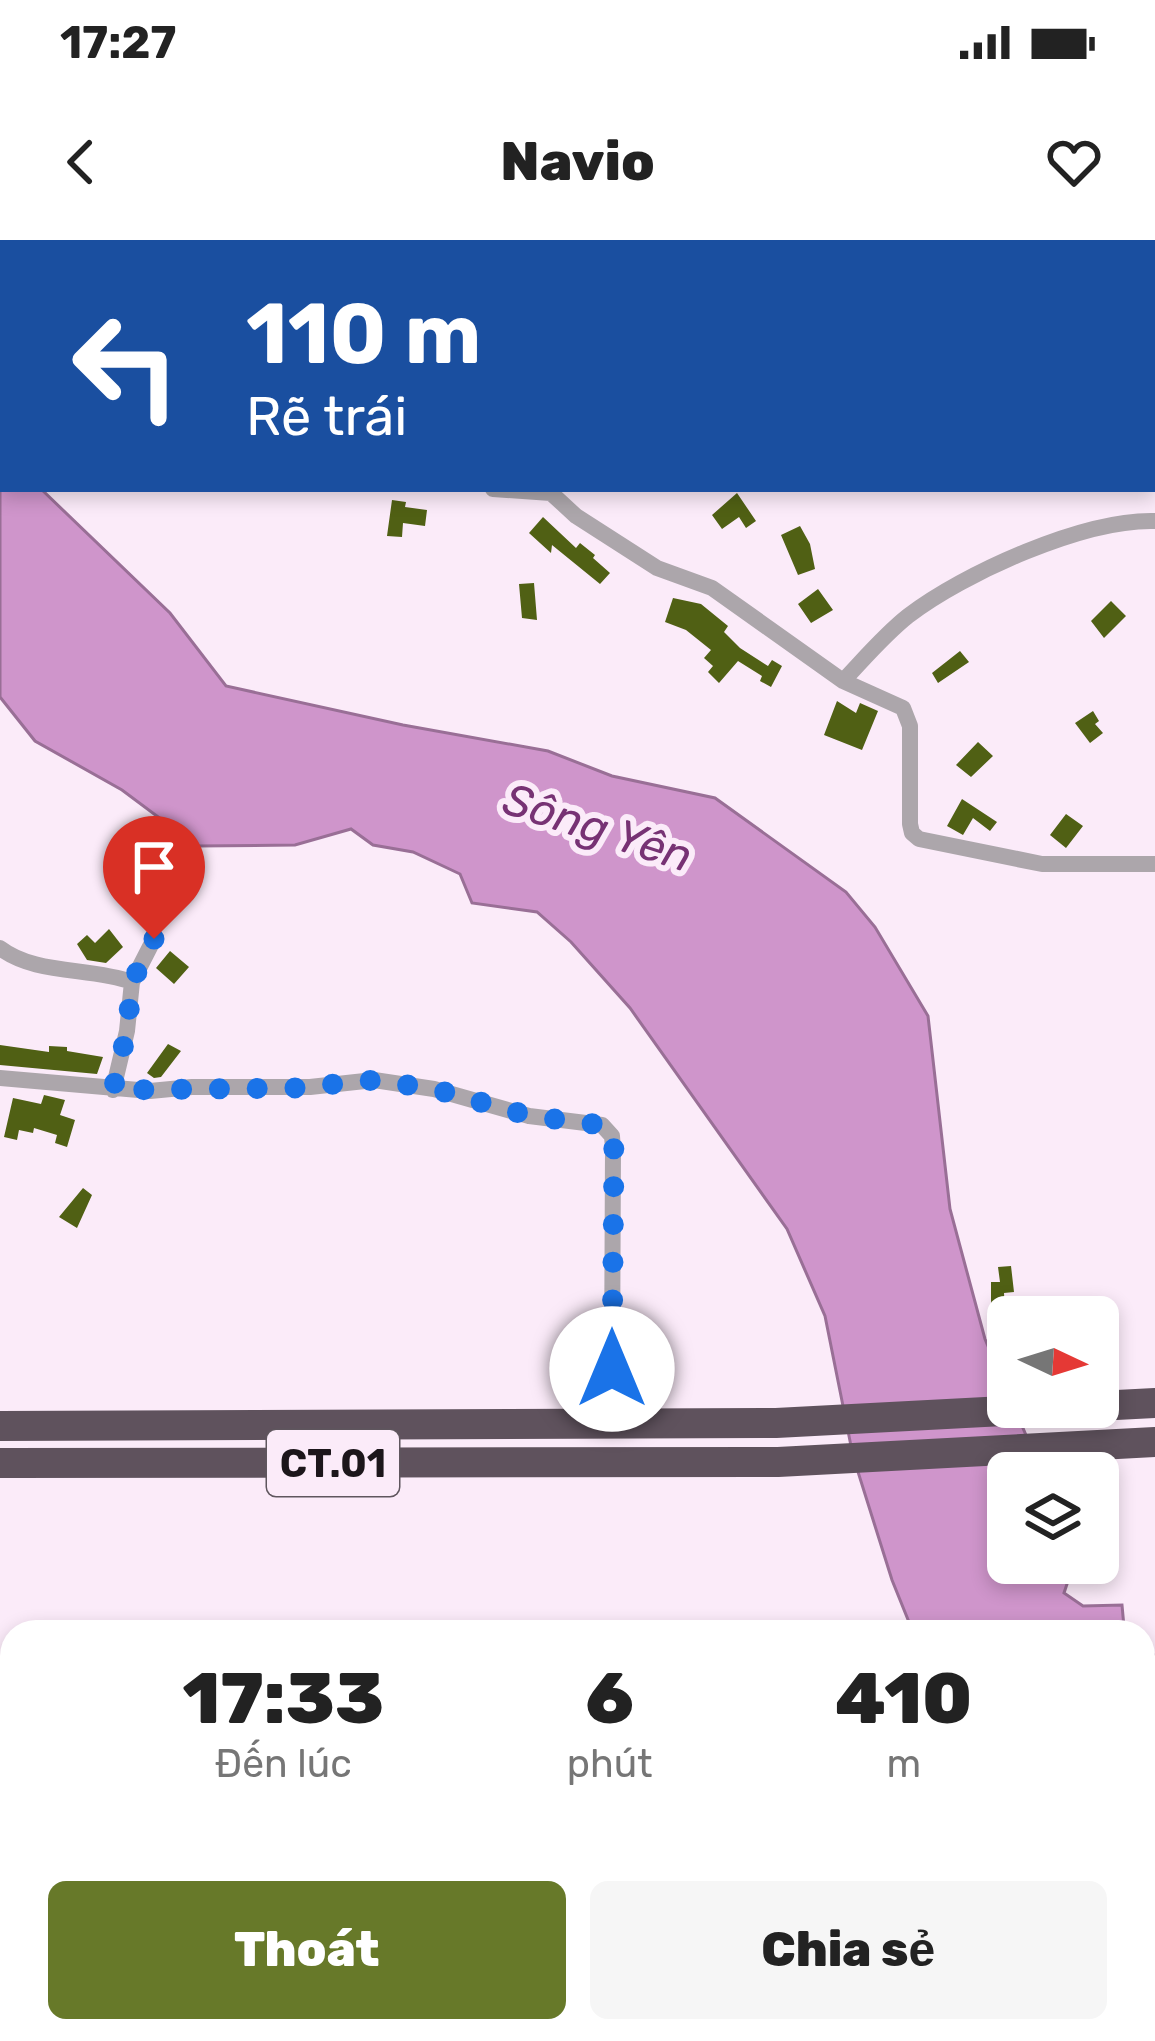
<!DOCTYPE html>
<html lang="vi">
<meta charset="utf-8">
<style>
body{margin:0;font-family:Rubik,sans-serif;background:#f6f6f6;color:#222;height:100vh;display:flex;flex-direction:column;font-size:45px;white-space:nowrap}
*{box-sizing:border-box;margin:0}
p{font-size:39px;color:#767676}
.icon{flex:none;width:66px;height:66px;fill:none;stroke:currentColor;stroke-width:2;stroke-linecap:round;stroke-linejoin:round}
.map{position:relative;flex:1;overflow:hidden}
.side{position:absolute;left:0px;top:1380px;width:1155px;height:423px;display:flex;flex-direction:column;background:#fff;border-radius:36px 36px 0 0;box-shadow:0 6px 18px #0003}
.side>*{flex:none}
.banner{position:absolute;left:0px;top:0px;width:1155px;height:252px;box-shadow:0 6px 18px #0003;background:#1a4fa0;color:#fff;overflow:hidden}
.needle{width:78px;rotate:94deg}
.buttons{position:absolute;left:987px;top:1056px;display:grid;gap:24px}
.buttons a{display:grid;place-items:center;width:132px;height:132px;border-radius:18px;background:#fff;box-shadow:0 6px 18px #0003;font-size:60px}
.pin{position:absolute;display:grid;place-items:center;width:102px;height:102px;color:#fff;margin:-123px -51px;border-radius:50% 50% 50% 0;rotate:-45deg;box-shadow:0 0 12px #0007}
.pin .icon{rotate:45deg}
.me{position:absolute;width:132px;margin:-66px;rotate:0deg;stroke-linejoin:round;filter:drop-shadow(0 0 9px #0008)}
.turn{display:flex;align-items:center;gap:42px;height:252px;padding:0 48px;font-size:54px}
.turn .icon{width:156px;height:156px;stroke-width:2.5}
.turn b{display:block;font-size:84px;line-height:102px}
.eta{display:flex;justify-content:space-evenly;align-items:center;height:204px;text-align:center}
.eta b{font-size:72px;font-weight:800;line-height:84px}
.button{display:flex;gap:24px;margin-top:auto;padding:24px 48px}
.button a{flex:1;height:138px;border-radius:18px;background:#677929;color:#fff;font-size:48px;font-weight:800;line-height:138px;text-align:center}
.button a+a{background:#f6f6f6;color:#222}
.status{display:flex;justify-content:space-between;align-items:center;height:84px;padding:0 60px;background:#fff;direction:ltr}
.status svg{height:33px;fill:currentColor}
header{display:flex;justify-content:space-between;align-items:center;height:156px;padding:0 48px;background:#fff;font-size:54px;font-weight:800}
.map>svg:first-child{display:block}
.water{fill:#cf95cb;stroke:#996f96;stroke-width:3}
.building{fill:#506014}
.lines{fill:none;stroke-linecap:round;stroke-linejoin:round}
.minor{stroke:#aca6ab;stroke-width:16}
.motorway{stroke:#5f525d;stroke-width:30}
.route{stroke:#1a73e8;stroke-width:21;stroke-dasharray:0 37.8}
.labels{text-anchor:middle;stroke-width:12;stroke-linejoin:round;paint-order:stroke}
.shield{fill:#fbebf9;stroke:#5f565e;stroke-width:3}
.shield-label{font-size:39px;font-weight:bold;fill:#1c161b}
.water-label{font-size:45px;font-style:italic;fill:#773274;stroke:#fbebf9}
</style>
<div class="status"><b>17:27</b><svg viewBox="0 0 49 12"><path d="M0 12V9h3v3zM5 12V6h3v6zM10 12V3h3v9zM15 12V0h3v12zM26 1h20v11H26zM47 4h2v5h-2z"/></svg></div>
<header><svg class="icon" aria-label="back" viewBox="0 0 24 24"><path d="M15 5l-7 7 7 7"/></svg>Navio<svg class="icon" aria-label="heart" viewBox="0 0 24 24"><path d="M12 20l-8-8c-3-5 5-10 8-4 3-6 11-1 8 4z"/></svg></header>
<div class="map">
<svg width="1155" height="1801" viewBox="0 0 1155 1801">
<rect width="100%" height="100%" fill="#fbebf9"/>
<path class="water" d="M0 203 3 249H41L170 373 226 446 403 485 548 511 612 536 715 558 846 652 875 687 928 776 950 969 985 1099 1008 1153V1167H1014L1042 1233H1008V1323H1074L1064 1353 1083 1366 1122 1365 1124 1387 1130 1392H913L892 1340 853 1216 825 1076 787 989 630 768 571 702 537 672 472 663 460 634 413 612 373 605 351 589 295 605 197 606 122 550 35 501 0 457Z
M1143 1405 1155 1416V1761L1143 1746Z"/>
<path class="building" d="M737 253 756 281 746 288 739 277 722 289 712 275Z
M392 260 406 262 405 267 427 270 425 286 403 283 402 297 387 296Z
M543 277 576 308 580 303 595 315 593 318 610 333 600 344 552 305 551 313 529 293Z
M800 286 810 304 815 329 798 335 781 295Z
M534 343 537 380 522 378 519 344Z
M818 349 833 370 811 383 798 364Z
M673 358 701 364 728 386 724 392 740 408 768 426 772 420 782 426 771 447 760 441 762 436 738 421 719 443 708 432 713 426 704 418 711 410 686 390 665 382Z
M1111 361 1126 376 1104 398 1091 381Z
M960 411 969 422 938 443 932 433Z
M837 461 856 473 860 463 878 471 862 510 824 495Z
M1093 471 1099 481 1095 484 1103 493 1090 503 1075 483Z
M978 502 993 516 971 537 956 525Z
M962 559 997 582 990 591 973 578 963 595 947 586Z
M1066 574 1083 586 1066 608 1050 595Z
M109 689 123 707 106 723 87 720 77 704 87 695 95 703Z
M170 711 189 727 174 744 156 728Z
M168 804 181 811 161 837 154 838 147 833Z
M0 805 49 812V806L67 807V811L103 817 97 834 0 825Z
M44 855 65 860 60 875 75 880 67 907 55 903 57 895 34 888 33 893 19 890 17 900 4 897 13 858 41 864Z
M83 948 92 955 77 988 59 977Z
M1011 1026 1014 1052 1004 1053 1005 1070 991 1071V1042H1000L998 1027Z"/>
<g class="lines">
<path class="minor" d="M345 0 352 3
M1152 0 1155 14
M65 3 67 0
M1152 66 1155 65
M493 249 551 253 576 276 657 328 712 348 843 441 903 468 910 486V584L912 593 919 599 1042 624H1155
M843 441C864 419 884 395 908 376 964 333 1084 279 1155 281
M0 708C35 735 90 727 132 742
M0 838 150 851 192 847H310L374 840 434 849 529 876 602 885 612 896 613 909 612 1129
M113 850 127 791 132 742 154 699
M0 1732 12 1736
M159 1791 185 1801"/>
<path class="motorway" d="M0 1186 776 1183 1155 1163
M0 1223 778 1222 1155 1202"/>
</g>
<g class="lines">
<path class="route" d="M154 699 132 742 127 791 113 850 294 848 374 840 434 849 530 876 602 885 612 896 614 910 612 1129"/>
</g>
<g class="labels">
<rect class="shield" x="267" y="1190" width="132" height="66" rx="9"/>
<g class="shield-label">
<text x="333" y="1237">CT.01</text>
</g>
<g class="water-label">
<text transform="translate(598 587) rotate(18)" y="16">Sông Yên</text>
</g>
</g>
</svg>
<div class="buttons">
<a><svg class="needle" viewBox="-14 -14 28 28"><path d="M0-13l5 13h-10z" fill="#e53935"/><path d="M0 13l5-13h-10z" fill="#767676"/></svg></a>
<a><svg class="icon" aria-label="layers" viewBox="0 0 24 24"><path d="M12 4l9 5-9 5-9-5zM3 14l9 5 9-5"/></svg></a>
</div>
<div class="pin" style="left:154px;top:699px;background:#d93025"><svg class="icon" aria-label="arrive" viewBox="0 0 24 24"><path d="M6 21V4h12l-3 4 3 4H6"/></svg></div>
<svg class="me" style="left:612px;top:1129px" viewBox="-20 -20 40 40"><circle r="19" fill="#fff"/><path d="M0-13L10 11 0 6-10 11z" fill="#1a73e8"/></svg>
<div class="banner">
<div class="turn"><svg class="icon" aria-label="left" viewBox="0 0 24 24"><path d="M17 20v-9H6M10 6l-5 5 5 5"/></svg><div><b>110 m</b>Rẽ trái</div></div>
</div>
<section class="side">
<div class="eta">
<div><b>17:33</b><p>Đến lúc</p></div>
<div><b>6</b><p>phút</p></div>
<div><b>410</b><p>m</p></div>
</div>
<div class="button"><a>Thoát</a><a>Chia sẻ</a></div>
</section>
</div>
